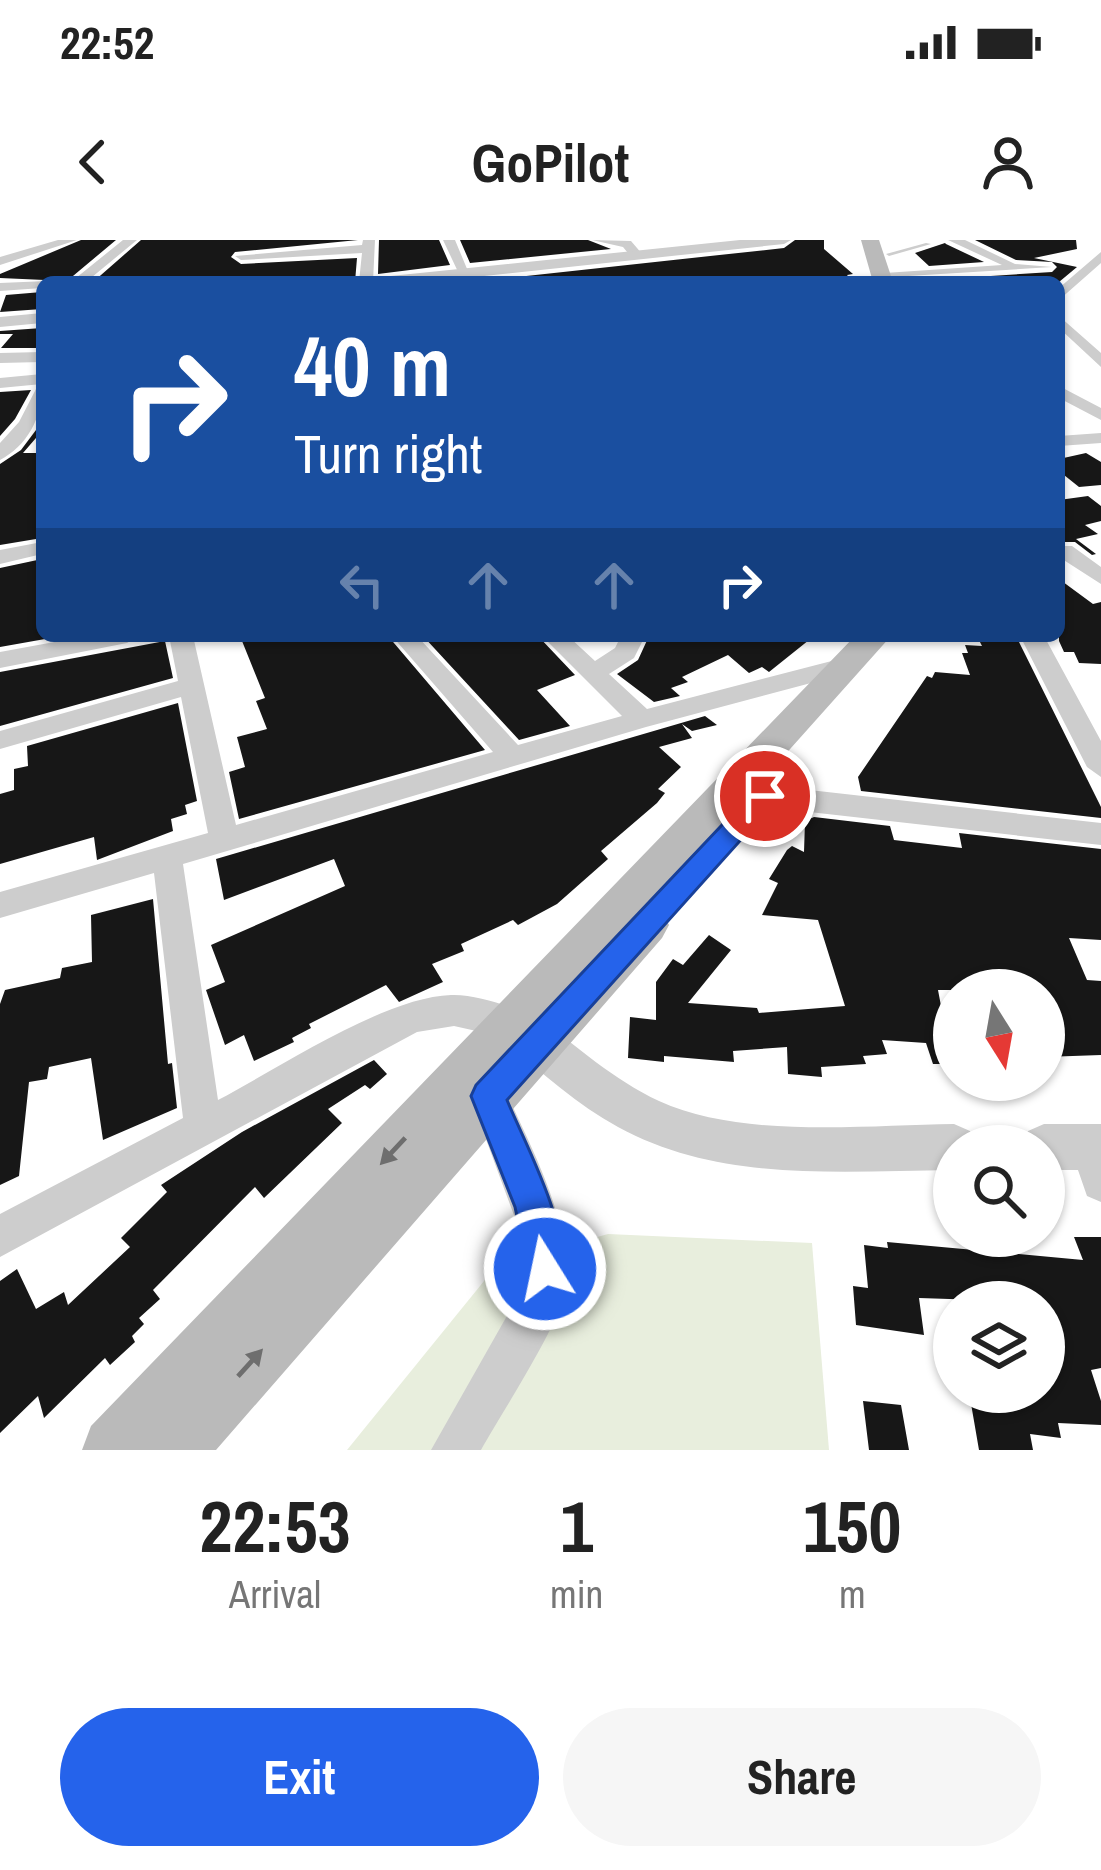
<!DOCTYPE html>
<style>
body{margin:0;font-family:"Archivo Narrow",sans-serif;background:#f6f6f6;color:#222;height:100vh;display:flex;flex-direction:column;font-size:45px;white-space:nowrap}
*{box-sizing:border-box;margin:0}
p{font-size:39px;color:#767676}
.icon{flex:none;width:66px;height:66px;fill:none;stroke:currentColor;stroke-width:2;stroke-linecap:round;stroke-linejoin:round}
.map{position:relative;height:1210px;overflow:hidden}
.drawer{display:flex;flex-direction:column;background:#fff;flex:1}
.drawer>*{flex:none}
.hud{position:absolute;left:36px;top:36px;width:1029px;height:366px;border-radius:18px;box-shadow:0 3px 9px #0004;background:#1a4fa0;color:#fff;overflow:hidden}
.needle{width:78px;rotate:169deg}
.tools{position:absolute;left:933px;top:729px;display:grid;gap:24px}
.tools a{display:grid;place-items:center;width:132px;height:132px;border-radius:50%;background:#fff;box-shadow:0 3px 9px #0004;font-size:60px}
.pin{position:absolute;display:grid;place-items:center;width:102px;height:102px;color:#fff;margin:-51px;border:6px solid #fff;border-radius:50%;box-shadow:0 3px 12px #0007}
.me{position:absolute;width:132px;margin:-66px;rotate:350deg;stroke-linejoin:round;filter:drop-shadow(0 0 9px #0008)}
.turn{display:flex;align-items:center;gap:42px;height:252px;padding:0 60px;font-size:54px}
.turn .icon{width:156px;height:156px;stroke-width:2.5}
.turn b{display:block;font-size:84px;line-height:102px}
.lanes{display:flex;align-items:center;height:114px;padding:0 60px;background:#0003;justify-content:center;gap:60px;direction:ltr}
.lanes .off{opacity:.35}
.eta{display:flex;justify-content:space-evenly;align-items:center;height:204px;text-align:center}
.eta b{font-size:72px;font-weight:700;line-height:84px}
.action{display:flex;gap:24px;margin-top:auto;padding:24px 60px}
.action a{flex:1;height:138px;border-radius:72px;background:#2563eb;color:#fff;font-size:48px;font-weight:700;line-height:138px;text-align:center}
.action a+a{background:#f6f6f6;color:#222}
.status{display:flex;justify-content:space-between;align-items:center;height:84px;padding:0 60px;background:#fff;direction:ltr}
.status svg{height:33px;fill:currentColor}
header{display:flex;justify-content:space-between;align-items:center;height:156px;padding:0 60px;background:#fff;font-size:54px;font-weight:700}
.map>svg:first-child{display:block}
.green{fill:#e8eedd}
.building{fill:#171717}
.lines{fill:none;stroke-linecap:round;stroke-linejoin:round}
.service{fill:#cdcdcd;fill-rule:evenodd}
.minor{fill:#cdcdcd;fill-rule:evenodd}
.tertiary{fill:#cdcdcd;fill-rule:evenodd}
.secondary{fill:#bababa;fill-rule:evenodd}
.oneway{fill:#6e6e6e}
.route{fill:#2563eb;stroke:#184099;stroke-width:3}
</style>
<div class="status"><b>22:52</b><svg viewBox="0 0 49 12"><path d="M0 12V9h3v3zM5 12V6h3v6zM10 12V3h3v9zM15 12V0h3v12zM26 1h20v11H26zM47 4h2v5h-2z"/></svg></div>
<header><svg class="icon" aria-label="back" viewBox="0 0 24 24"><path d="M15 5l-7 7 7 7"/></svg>GoPilot<svg class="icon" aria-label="person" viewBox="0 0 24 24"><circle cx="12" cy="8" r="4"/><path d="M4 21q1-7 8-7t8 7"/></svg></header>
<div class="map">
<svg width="1101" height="1210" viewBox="0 0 1101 1210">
<rect width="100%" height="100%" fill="#fff"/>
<path class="green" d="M608 994 812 1003 829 1210H347L497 1025Z"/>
<path class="building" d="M81 0H116L67 41 0 38V34Z
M141 0H358L235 12 231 17 241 24 357 18 355 42H93Z
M379 0H439L450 25 378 34Z
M460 0H588L611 9 470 23Z
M795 0H824V9L853 34 847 35 853 42H470L784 8Z
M975 0H1076L1077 9 1034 18 1077 27 1059 42 944 39 1052 32 1057 27 1052 22 1016 20Z
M945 3 946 4 984 22 929 26 915 13Z
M42 52V69L0 72 6 55Z
M42 88V108H1L13 94H0V91Z
M31 150 15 179 0 196V152Z
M42 182V191L23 213H42V298L0 305V224L21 210Z
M1086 213 1101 222V245L1079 247 1059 231V219Z
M1088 256 1101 266V281L1085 285 1098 294 1076 299 1096 314 1092 315 1075 302H1059V260Z
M42 319 41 396H62L0 407V328Z
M1059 339 1093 364 1101 362V424L1079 423 1074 412H1064L1059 401Z
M240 396H388L485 510 239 579 229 532 245 527 237 497 267 489 256 461 265 458Z
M423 396H538L575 435 537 450 570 486 519 500Z
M649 396H814L769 432 762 427 749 433 728 415 682 437 688 442 671 448 680 456 654 462 617 434 638 420Z
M977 396H1016L1101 567V578L861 551 858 537 927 436 932 438 935 432 970 435 962 413H968L965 405 982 406Z
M165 401 173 438 0 486V432Z
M178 463 197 561 185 565 187 574 171 579 173 591 97 620 94 597 0 624V554L14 550V529L28 526 27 506Z
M705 476 717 485 692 491 682 484 692 498 659 507 681 527 658 549 665 553 657 563 601 611 608 619 557 664 518 685 513 680 461 704 464 711 432 724 443 742 399 762 386 745 309 784 311 788 292 798 294 802 254 821 244 795 225 805 206 750 225 742 211 705 345 646 334 619 224 660 216 619Z
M814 577 890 586 894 600 962 608 959 593 1101 609V700L1069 698 1087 740 1101 741V815L1044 817V750H938L952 824H933L926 803 882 800 887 814 863 816 866 824 821 827 822 837 788 834 787 807 733 811 734 822 664 816V822L628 818 630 777 656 780V742L673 719 683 725 709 695 731 710 688 763 757 768 759 773 845 766 818 680 762 675 778 643 769 639 787 610 792 606 804 612 805 581Z
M153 659 168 824 172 823 177 868 103 900 91 818 49 827 47 839 29 842 19 936 0 945V764L5 750 60 738 62 728 92 722 91 675Z
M374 820 387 834 370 849 365 845 328 869 342 883 264 958 255 947 153 1050 160 1059 139 1078 144 1084 132 1096 135 1102 110 1125 105 1118 44 1178 38 1156 0 1193V1041L17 1029 36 1069 64 1052 68 1065 130 1007 121 998 167 952 161 945 242 892Z
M1074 997H1101V1128L1091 1130 1101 1161V1185L1058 1183 1061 1198 1030 1194 1033 1210H979L969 1152H1044V1062L919 1058 924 1095 856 1085 853 1046 868 1048 864 1005 888 1008 887 1002 1083 1020Z
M863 1161 901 1165 909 1210H869Z"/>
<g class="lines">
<path class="service" d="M926 3 931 4 889 16 886 14Z"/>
<path class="minor" d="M58 0H77L0 25V17Z
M123 0H137L86 42H71Z
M363 0H375L373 42H359L362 13 241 20 235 16 362 5Z
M443 0H455L470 36H460Z
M592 0 631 1 643 15 632 18 623 7Z
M948 0H965L1015 24 1052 27 892 37 885 33 1002 25Z
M1101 12V23L1059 60V48Z
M47 41 42 48 0 51V43Z
M1059 76 1101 113V127L1059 88Z
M42 112V122L0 123V113Z
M42 134V144L0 148V138Z
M1059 146 1101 168V180L1059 158Z
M42 148C42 178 27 206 0 220V203L19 182 36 149Z
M1101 193V203L1059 206V196Z
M42 302V314L0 324V310Z
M1059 306H1072L1101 327V344L1059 317Z
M87 396H139L127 403 0 428V412Z
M169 396H193L236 585 493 512 392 396H417L518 505 622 476 542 396H568L595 421 615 408 621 396H645L634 418 609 434 647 469 851 416 863 424 860 430 646 487 183 624 218 860C279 828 385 757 451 755 473 754 503 764 524 772L530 783 524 794 512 799 454 786 417 792 0 1017V974L183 878 154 633 0 678V652L208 593 181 457 0 509V491L178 441Z
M1020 396H1044L1101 501V537L1087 527Z
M765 545 1101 583V605L765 567 751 556Z
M489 838 502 843C529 905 576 985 564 1055 557 1088 500 1176 481 1210H431L521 1051 515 978 470 856 476 843Z
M1089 888 1101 893V962L1087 956 1070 907 1075 893Z"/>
<path class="tertiary" d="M740 0H791L784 4 428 42H373L381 37Z
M42 73V83L0 87V77Z
M522 771 537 776C576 806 614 840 659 861 742 899 865 885 954 884L970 891 977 906H954V930C841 931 720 943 618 887 577 865 543 833 507 804L501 790 507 776Z
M1044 884H1101V930H1044V906H1021L1028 891Z"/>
<path class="secondary" d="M861 0H879L893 42H873Z
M855 396H891L649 667 662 672 669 685 662 698 216 1210H82L91 1186Z"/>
</g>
<defs><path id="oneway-solid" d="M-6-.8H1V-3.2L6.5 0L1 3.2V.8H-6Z" transform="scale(3)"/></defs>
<g class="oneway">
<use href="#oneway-solid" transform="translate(393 911) rotate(133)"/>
<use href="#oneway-solid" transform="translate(250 1123) rotate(-48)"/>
</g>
<path class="route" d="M765 546 774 549 778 556 774 563 507 860C525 904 577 998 558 1043L545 1049 531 1043 515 967 471 856 476 845 756 549Z"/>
</svg>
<div class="tools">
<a><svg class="needle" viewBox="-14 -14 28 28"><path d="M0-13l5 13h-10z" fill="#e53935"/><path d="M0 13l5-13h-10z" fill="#767676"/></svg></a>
<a><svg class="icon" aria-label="search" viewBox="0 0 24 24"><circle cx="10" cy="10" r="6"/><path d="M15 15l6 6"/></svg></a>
<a><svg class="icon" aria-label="layers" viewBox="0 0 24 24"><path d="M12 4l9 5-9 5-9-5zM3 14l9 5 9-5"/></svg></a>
</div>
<div class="pin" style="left:765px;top:556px;background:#d93025"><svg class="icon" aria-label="arrive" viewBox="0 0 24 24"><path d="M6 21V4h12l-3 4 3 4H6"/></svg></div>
<svg class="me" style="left:545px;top:1029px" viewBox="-20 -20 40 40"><circle r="17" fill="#2563eb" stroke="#fff" stroke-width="3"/><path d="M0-11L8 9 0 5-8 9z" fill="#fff"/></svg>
<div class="hud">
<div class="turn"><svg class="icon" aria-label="right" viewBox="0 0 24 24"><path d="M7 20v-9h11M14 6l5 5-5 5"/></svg><div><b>40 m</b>Turn right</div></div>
<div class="lanes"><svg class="icon off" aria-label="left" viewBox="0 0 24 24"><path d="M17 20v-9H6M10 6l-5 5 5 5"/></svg><svg class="icon off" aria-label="ahead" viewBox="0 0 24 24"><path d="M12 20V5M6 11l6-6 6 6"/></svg><svg class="icon off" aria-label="ahead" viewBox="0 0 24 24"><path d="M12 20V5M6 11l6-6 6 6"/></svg><svg class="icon" aria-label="right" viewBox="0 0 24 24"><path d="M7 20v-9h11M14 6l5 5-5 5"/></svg></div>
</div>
</div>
<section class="drawer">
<div class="eta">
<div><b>22:53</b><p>Arrival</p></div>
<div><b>1</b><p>min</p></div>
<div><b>150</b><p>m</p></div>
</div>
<div class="action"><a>Exit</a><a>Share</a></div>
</section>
